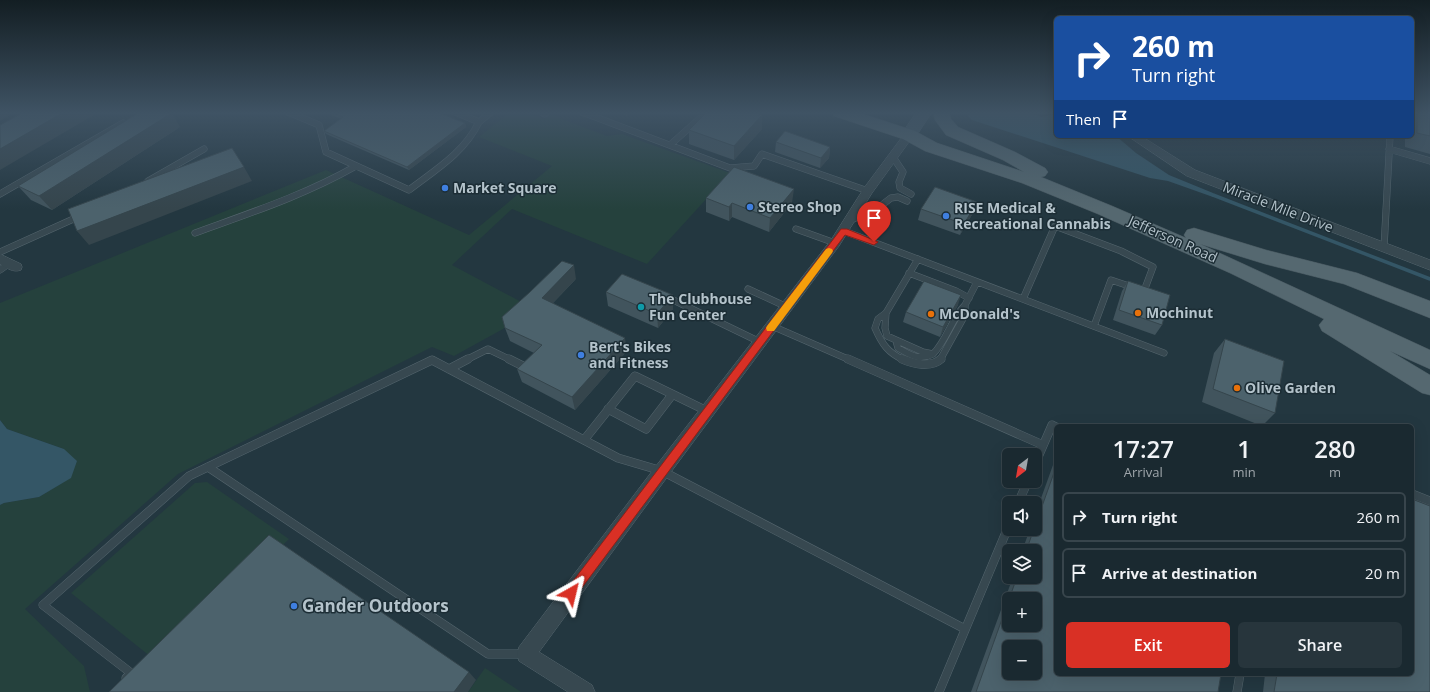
<!DOCTYPE html>
<meta charset="utf-8">
<style>
body{margin:0;font-family:"Open Sans",sans-serif;background:#27353c;color:#f1f3f6;height:100vh;display:flex;flex-direction:column;font-size:15px;white-space:nowrap}
*{box-sizing:border-box;margin:0}
p{font-size:13px;color:#9fa6ab}
.icon{flex:none;width:22px;height:22px;fill:none;stroke:currentColor;stroke-width:2;stroke-linecap:round;stroke-linejoin:round}
.map{position:relative;flex:1;overflow:hidden}
.details{position:absolute;left:1054px;top:424px;width:360px;height:252px;display:flex;flex-direction:column;background:#1a2930;border-radius:6px;box-shadow:0 4px 16px #0002,0 0 0 1px #38454c}
.details>*{flex:none}
.banner{position:absolute;left:1054px;top:16px;width:360px;height:122px;border-radius:6px;box-shadow:0 4px 16px #0002,0 0 0 1px #38454c;background:#1a4fa0;color:#fff;overflow:hidden}
.needle{width:26px;rotate:211deg}
.fabs{position:absolute;left:1002px;top:448px;display:grid;gap:8px}
.fabs a{display:grid;place-items:center;width:40px;height:40px;border-radius:6px;background:#1a2930;box-shadow:0 4px 16px #0002,0 0 0 1px #38454c;font-size:20px}
.pin{position:absolute;display:grid;place-items:center;width:34px;height:34px;color:#fff;margin:-41px -17px;border-radius:50% 50% 50% 0;rotate:-45deg;box-shadow:0 0 4px #0007}
.pin .icon{rotate:45deg}
.me{position:absolute;width:44px;margin:-22px;rotate:37deg;stroke-linejoin:round;filter:drop-shadow(0 0 3px #0008)}
.turn{display:flex;align-items:center;gap:14px;height:84px;padding:0 12px;font-size:18px}
.turn .icon{width:52px;height:52px;stroke-width:2.5}
.turn b{display:block;font-size:28px;line-height:34px}
.then{display:flex;align-items:center;height:38px;padding:0 12px;background:#0003;gap:8px;font-size:15px}
.eta{display:flex;justify-content:space-evenly;align-items:center;height:68px;text-align:center}
.eta b{font-size:24px;font-weight:600;line-height:28px}
.primary-button{display:flex;gap:8px;margin-top:auto;padding:8px 12px}
.primary-button a{flex:1;height:46px;border-radius:6px;background:#d93025;color:#fff;font-size:16px;font-weight:600;line-height:46px;text-align:center}
.primary-button a+a{background:#27353c;color:#f1f3f6}
ul{padding:0;list-style:none}
li{display:flex;align-items:center;gap:12px;height:50px;margin:0 8px 6px;padding:0 4px;border:2px solid #38454c;border-radius:6px}
li div{flex:1}
li b{display:block;font-size:15px}
li em{font-style:normal}
.map>svg:first-child{display:block}
.green{fill:#25413d}
.water{fill:#345666}
.lines{fill:none;stroke-linecap:round;stroke-linejoin:round}
.stream{stroke:#345666;stroke-width:3.5}
.lane-far1-casing{stroke:#55666e;stroke-width:7}
.lane-casing{stroke:#55666e;stroke-width:9}
.street-casing{stroke:#55666e;stroke-width:1}
.secondary-casing{stroke:#55666e;stroke-width:1}
.primary-casing{stroke:#44545c;stroke-width:1}
.lane-far1{stroke:#374850;stroke-width:6}
.lane{stroke:#374850;stroke-width:8}
.street{fill:#374850;fill-rule:evenodd}
.secondary{fill:#455863;fill-rule:evenodd}
.primary{fill:#556870;fill-rule:evenodd}
.wall{fill:#41545d}
.shaded-wall{fill:#35454c}
.building{fill:#4c626c;stroke:#35454c;fill-rule:evenodd}
.route{fill:#d93025;stroke:#8d1f18}
.slow{fill:#f59e0b}
.shop-dot{fill:#3f7fe0;stroke:#1c2d35;stroke-width:1.5}
.culture-dot{fill:#0f9aa8;stroke:#1c2d35;stroke-width:1.5}
.food-dot{fill:#e8710a;stroke:#1c2d35;stroke-width:1.5}
.labels{text-anchor:middle;stroke-width:3;stroke-linejoin:round;paint-order:stroke}
.poi-label{font-size:14px;font-weight:bold;fill:#b4c3cb;stroke:#1c2d35;text-anchor:start}
.street-label{font-size:14px;fill:#b4c3cb;stroke:#1c2d35}
.near-poi-label{font-size:17px;font-weight:bold;fill:#b4c3cb;stroke:#1c2d35;text-anchor:start}
</style>
<div class="map">
<svg width="1430" height="692" viewBox="0 0 1430 692">
<rect width="100%" height="100%" fill="#233740"/>
<path class="green" d="M510 112H525L544 119 553 112 559 118 607 136 622 134 730 173 647 264 512 209 452 265 527 305 503 329 454 356 432 347 178 474 25 609 84 666 90 692H0V505L4 503 39 497 70 478 64 449 7 429 0 420V303L326 170 469 235 552 166 479 137Z
M207 482 289 539 161 665 71 593 195 483Z
M485 668 521 692H468Z"/>
<path class="water" d="M972 112H1028L1042 117 1056 114V136H1116L1136 153 1169 175 1213 193V197L1168 181 1150 178 972 120 968 116Z
M0 420 7 429 64 449 77 461 71 478 39 497 4 503 0 505Z"/>
<g class="lines">
<path class="stream" d="M1213 195 1430 279"/>
<defs>
<path id="lane-far1" d="M288 112 319 125 326 152 409 190C435 170 464 153 479 122
M455 112 479 122 491 112
M541 112 545 114 547 112
M582 112 730 168 754 166 762 154 868 191
M670 145 707 112
M1389 149 1430 161
M893 157 903 172 899 182 900 188 911 194
M148 181 204 149
M0 194 123 123
M851 220 878 208 891 198 898 197 907 201
M796 229 835 243
M844 231 1164 353
M195 233C250 213 305 195 356 166
M1384 248 1390 136
M0 252 80 216
M0 270 10 263
M909 273 956 291 969 298
M748 289 787 307
M665 296 760 342
M1023 299 1055 226 1121 251 1153 267 1144 291 1111 280 1094 326
M886 313 885 328 887 336 923 352 933 354C947 340 951 319 965 305
M772 326 850 360
M896 341 898 348C910 355 920 361 933 354
M431 360H433
M466 360 488 349 511 360
M904 360C888 353 882 344 875 328L878 319 886 313 918 259
M940 360 965 315V305L977 282"/>
<path id="lane" d="M509 359 527 368
M848 359 1043 445
M902 359C913 364 931 368 941 359
M449 369 468 359
M608 409 646 429 672 395
M584 440 635 376 707 411
M1035 464 1052 425 1056 427
M208 467 488 654H525
M1412 494 1430 501
M1018 503 1028 481
M126 678 131 673 43 605 189 476 432 360 618 458 662 471 965 629
M939 692 1009 525
M1237 692 1240 674"/>
<path id="street" d="M909 132 914 135 872 193 839 246 668 476 539 652 592 685 595 692H568L519 661 517 654 519 647 656 466 831 240 864 188 905 133Z
M1128 136H1141L1195 170 1430 260V270L1187 176Z
M0 254 21 264 22 267 21 270C13 273 7 268 0 264Z"/>
<path id="secondary" d="M917 112H932L915 138 909 140 903 138 901 135Z"/>
<path id="primary" d="M832 112H857L915 131 937 143 1024 172 1003 160 946 135 935 120 933 112H949L951 119 958 127 1015 152 1045 168 1048 172 1045 176 1041 177 1112 206 1186 238 1184 235 1187 230 1194 228 1266 250 1357 273 1430 301V318L1344 284 1265 264 1200 244 1430 350V369L1390 351 1430 375V395L1422 393 1322 331 1319 325 1324 319 1230 273 1098 214 1022 183 925 151 903 139 834 116Z"/>
</defs>
<use href="#lane-far1" class="lane-far1-casing"/>
<use href="#lane" class="lane-casing"/>
<use href="#street" class="street-casing"/>
<use href="#secondary" class="secondary-casing"/>
<use href="#primary" class="primary-casing"/>
<use href="#lane-far1" class="lane-far1"/>
<use href="#lane" class="lane"/>
<use href="#street" class="street"/>
<use href="#secondary" class="secondary"/>
<use href="#primary" class="primary"/>
</g>
<path class="wall" d="M325 112H437L465 123 466 127 409 170 326 134 324 131 341 119Z
M618 112H631L627 116Z
M1412 112H1430V154L1405 147V136H1412Z
M180 127 52 210 31 200 18 186Z
M762 129 734 160 689 144V130Z
M776 142 830 147 829 158 820 168 775 152Z
M706 198 792 203 769 232 732 217 729 221 706 212Z
M977 202 973 213 960 235 918 220 921 209Z
M576 279 553 303 627 351 575 410 522 382 517 369 534 353 510 341 505 328Z
M1128 281 1162 325 1155 335 1113 320 1122 291Z
M606 292 673 295V309L658 328 608 306Z
M958 305 940 337 903 322 906 312Z
M1225 339 1275 413 1262 426 1202 402 1214 353Z
M1056 461V674L1218 692H971L1013 577H1035V551H1022L1030 529H1035V515L1053 465Z
M1265 674H1412L1430 692H1263Z"/>
<path class="shaded-wall" d="M0 112H15L0 121Z
M64 112H99L0 170V149Z
M627 112H631L627 116Z
M172 113 180 127 52 210 39 196Z
M762 115V129L734 160V146Z
M465 123 466 127 409 170 407 167Z
M830 147 829 158 820 168 821 158Z
M244 167 252 181 89 245 77 231Z
M794 189 792 203 769 232 770 218Z
M977 202 973 213 960 235 964 224Z
M732 203V217L729 221V207Z
M574 265 576 279 545 311 542 298Z
M673 295V309L658 328 657 314Z
M961 295 958 305 940 337 943 327Z
M625 338 627 351 575 410 572 397Z
M469 672 476 680 468 692H454Z"/>
<path class="building" d="M24 112H64L0 149V125Z
M140 112H168L172 113 39 196 18 186Z
M332 112H437L465 123 407 167 324 131 343 117Z
M707 112H725L729 113 730 112H753L762 115 734 146 689 130Z
M1417 112H1430V136L1417 133Z
M785 131 830 147 821 158 776 142Z
M232 148 244 167 77 231 68 209Z
M734 167 794 189 770 218 732 203 729 207 706 198Z
M935 187 977 202 964 224 921 209Z
M562 261 574 265 542 298 625 338 572 397 517 369 542 345 505 328 502 317 530 292Z
M622 274 673 295 657 314 606 292Z
M924 281 961 295 943 327 906 312Z
M1128 281 1170 295 1162 325 1119 310Z
M1225 339 1284 361 1275 413 1213 389Z
M1056 467V674H1221L1218 692H976L1017 577H1035V551H1026L1034 529H1035V526ZM1009 599H1035V625H1009ZM1009 647H1035V673H1009Z
M1412 499 1430 506V692H1274L1277 674H1412Z
M269 535 469 672 454 692H109Z"/>
<linearGradient id="sky" x2="0" y2="1"><stop stop-color="#131e23"/><stop offset="0.54" stop-color="#3f5364"/><stop offset="1" stop-color="#3f5364" stop-opacity="0"/></linearGradient>
<rect width="1430" height="209" fill="url(#sky)"/>
<path class="route" d="M841 229H847L876 241 878 242 874 245 845 235 575 597 571 598 567 597 565 593 567 589Z"/>
<path class="slow" d="M829 248 832 249 833 251 832 253 774 331H767L766 328 767 326 826 249Z"/>
<g class="shop-dot">
<circle cx="445" cy="188" r="4"/>
<circle cx="750" cy="207" r="4"/>
<circle cx="946" cy="216" r="4"/>
<circle cx="581" cy="355" r="4"/>
<circle cx="294" cy="606" r="4"/>
</g>
<circle class="culture-dot" cx="641" cy="307" r="4"/>
<g class="food-dot">
<circle cx="1138" cy="313" r="4"/>
<circle cx="931" cy="314" r="4"/>
<circle cx="1237" cy="388" r="4"/>
</g>
<g class="labels">
<g class="poi-label">
<text x="453" y="193">Market Square</text>
<text x="758" y="212">Stereo Shop</text>
<text x="954" y="213">RISE Medical &amp;<tspan x="954" dy="16">Recreational Cannabis</tspan></text>
<text x="649" y="304">The Clubhouse<tspan x="649" dy="16">Fun Center</tspan></text>
<text x="1146" y="318">Mochinut</text>
<text x="939" y="319">McDonald's</text>
<text x="589" y="352">Bert's Bikes<tspan x="589" dy="16">and Fitness</tspan></text>
<text x="1245" y="393">Olive Garden</text>
</g>
<g class="street-label">
<text transform="translate(1278 207) rotate(21)" y="5">Miracle Mile Drive</text>
<text transform="translate(1173 239) rotate(24)" y="5">Jefferson Road</text>
</g>
<g class="near-poi-label">
<text x="302" y="612">Gander Outdoors</text>
</g>
</g>
</svg>
<div class="fabs">
<a><svg class="needle" viewBox="-14 -14 28 28"><path d="M0-13l5 13h-10z" fill="#e53935"/><path d="M0 13l5-13h-10z" fill="#9fa6ab"/></svg></a>
<a><svg class="icon" aria-label="sound" viewBox="0 0 24 24"><path d="M4 9h4l5-4v14l-5-4H4zM17 9q2 3 0 6"/></svg></a>
<a><svg class="icon" aria-label="layers" viewBox="0 0 24 24"><path d="M12 4l9 5-9 5-9-5zM3 14l9 5 9-5"/></svg></a>
<a>+</a>
<a>−</a>
</div>
<div class="pin" style="left:874px;top:242px;background:#d93025"><svg class="icon" aria-label="arrive" viewBox="0 0 24 24"><path d="M6 21V4h12l-3 4 3 4H6"/></svg></div>
<svg class="me" style="left:571px;top:593px" viewBox="-20 -20 40 40"><path d="M0-17L14 15 0 8-14 15z" fill="#d93025" stroke="#fff" stroke-width="4"/></svg>
<div class="banner">
<div class="turn"><svg class="icon" aria-label="right" viewBox="0 0 24 24"><path d="M7 20v-9h11M14 6l5 5-5 5"/></svg><div><b>260 m</b>Turn right</div></div>
<div class="then">Then<svg class="icon" aria-label="arrive" viewBox="0 0 24 24"><path d="M6 21V4h12l-3 4 3 4H6"/></svg></div>
</div>
<section class="details">
<div class="eta">
<div><b>17:27</b><p>Arrival</p></div>
<div><b>1</b><p>min</p></div>
<div><b>280</b><p>m</p></div>
</div>
<ul>
<li><svg class="icon" aria-label="right" viewBox="0 0 24 24"><path d="M7 20v-9h11M14 6l5 5-5 5"/></svg><div><b>Turn right</b></div><em>260 m</em></li>
<li><svg class="icon" aria-label="arrive" viewBox="0 0 24 24"><path d="M6 21V4h12l-3 4 3 4H6"/></svg><div><b>Arrive at destination</b></div><em>20 m</em></li>
</ul>
<div class="primary-button"><a>Exit</a><a>Share</a></div>
</section>
</div>
